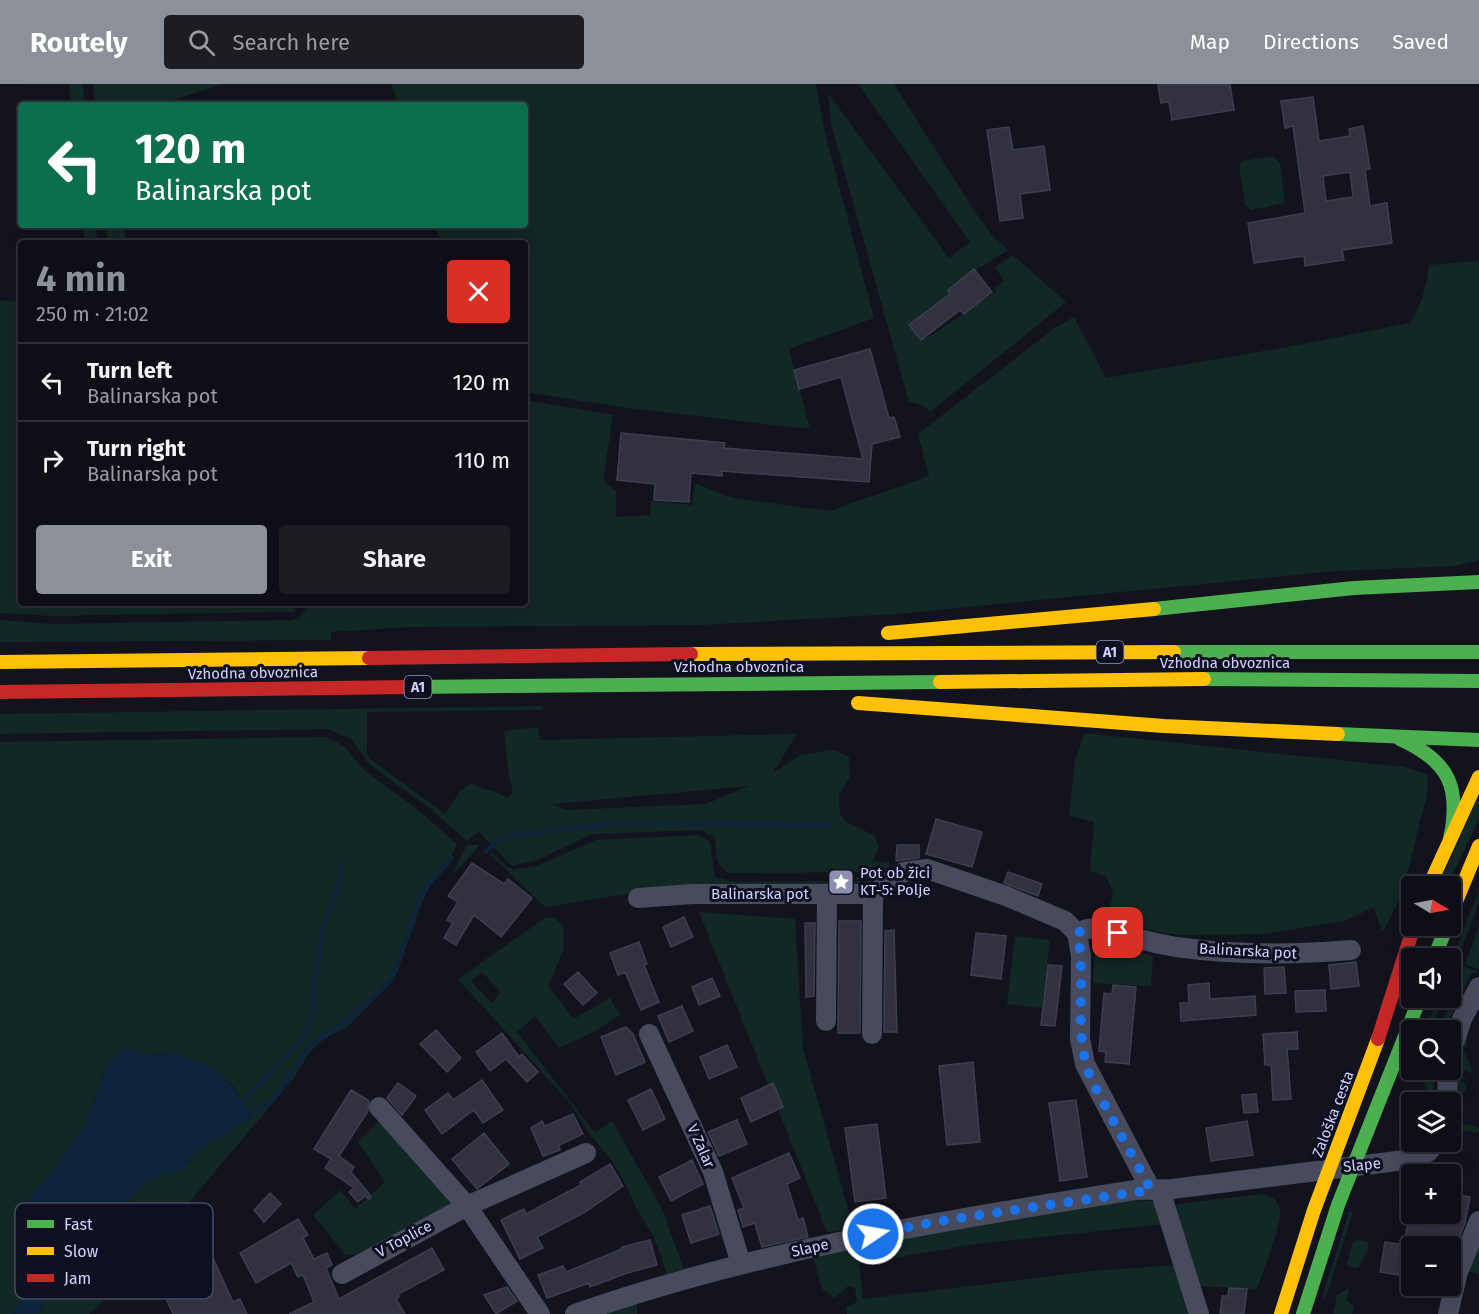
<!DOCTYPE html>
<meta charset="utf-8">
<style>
body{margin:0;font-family:"Fira Sans",sans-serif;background:#1c1c23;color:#f1f3f6;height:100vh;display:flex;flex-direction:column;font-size:22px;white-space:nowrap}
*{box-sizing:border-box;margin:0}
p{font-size:20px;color:#9b9ca1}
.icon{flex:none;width:33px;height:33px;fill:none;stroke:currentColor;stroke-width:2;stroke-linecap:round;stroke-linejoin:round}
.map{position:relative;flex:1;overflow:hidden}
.details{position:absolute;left:18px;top:156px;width:510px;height:366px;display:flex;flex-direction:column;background:#0e0e16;border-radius:6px;box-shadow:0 6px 24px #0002,0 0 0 2px #2e2e35}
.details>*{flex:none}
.banner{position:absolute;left:18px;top:18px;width:510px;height:126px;border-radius:6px;box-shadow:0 6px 24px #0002,0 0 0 2px #2e2e35;background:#0b6e4f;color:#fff;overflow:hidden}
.needle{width:39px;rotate:100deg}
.fabs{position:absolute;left:1401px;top:792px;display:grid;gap:12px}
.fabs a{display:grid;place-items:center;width:60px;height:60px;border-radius:6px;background:#0e0e16;box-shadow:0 6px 24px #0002,0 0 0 2px #2e2e35;font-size:30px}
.pin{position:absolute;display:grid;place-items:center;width:51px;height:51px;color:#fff;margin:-26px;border-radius:12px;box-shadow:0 3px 9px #0006}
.me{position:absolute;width:66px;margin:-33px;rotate:78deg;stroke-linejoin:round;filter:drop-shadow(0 0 4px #0008)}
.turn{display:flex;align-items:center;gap:21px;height:126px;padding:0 18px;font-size:27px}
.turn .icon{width:78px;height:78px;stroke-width:2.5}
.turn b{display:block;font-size:42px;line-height:51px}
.round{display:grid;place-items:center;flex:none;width:63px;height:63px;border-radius:6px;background:#1c1c23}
.summary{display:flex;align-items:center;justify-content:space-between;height:102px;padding:0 18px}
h1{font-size:36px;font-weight:700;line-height:45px;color:#8c9099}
.button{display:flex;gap:12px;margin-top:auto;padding:12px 18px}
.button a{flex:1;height:69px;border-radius:6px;background:#8c9099;color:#fff;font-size:24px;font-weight:700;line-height:69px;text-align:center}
.button a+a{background:#1c1c23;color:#f1f3f6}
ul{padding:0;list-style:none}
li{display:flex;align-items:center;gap:18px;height:78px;padding:0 18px;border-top:2px solid #2e2e35}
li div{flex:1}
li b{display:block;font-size:22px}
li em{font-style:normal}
header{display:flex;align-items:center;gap:36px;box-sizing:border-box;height:84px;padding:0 30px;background:#8c9099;color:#fff}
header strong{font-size:28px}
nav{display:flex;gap:33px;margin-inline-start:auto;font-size:21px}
.search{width:420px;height:54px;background:#1c1c23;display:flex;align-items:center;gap:15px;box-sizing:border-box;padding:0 21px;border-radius:6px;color:#9b9ca1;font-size:22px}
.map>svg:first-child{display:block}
.green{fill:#122825;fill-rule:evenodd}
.water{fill:#0d243a}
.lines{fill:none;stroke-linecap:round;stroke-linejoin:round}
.stream{stroke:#0d243a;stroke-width:4.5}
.building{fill:#313140;stroke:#3e3e51;stroke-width:1.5;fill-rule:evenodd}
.street{stroke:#484a5e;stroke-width:20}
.fast{stroke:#4caf50;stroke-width:14}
.slow{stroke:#ffc107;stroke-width:14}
.jam{stroke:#c62828;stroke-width:14}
.route{stroke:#1a73e8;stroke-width:10;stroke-dasharray:0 18}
.labels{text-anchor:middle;stroke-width:6;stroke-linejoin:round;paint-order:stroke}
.shield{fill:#0f0f22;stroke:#9798bb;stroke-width:1.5}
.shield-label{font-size:14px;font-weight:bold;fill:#d1d3fd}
.street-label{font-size:15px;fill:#d1d3fd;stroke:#0f0f22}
.poi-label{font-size:15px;fill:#d1d3fd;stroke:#0f0f22;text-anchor:start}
.key{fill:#0f0f22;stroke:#494a64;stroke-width:1.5}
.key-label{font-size:16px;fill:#d1d3fd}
</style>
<header>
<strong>Routely</strong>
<div class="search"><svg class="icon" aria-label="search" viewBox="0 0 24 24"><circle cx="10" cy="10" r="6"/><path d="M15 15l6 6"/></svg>Search here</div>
<nav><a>Map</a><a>Directions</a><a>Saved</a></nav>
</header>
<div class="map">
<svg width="1479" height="1230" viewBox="0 0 1479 1230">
<rect width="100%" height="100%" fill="#13131e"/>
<path class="green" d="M69 0H83L85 21H71Z
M93 0H222L159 21H95Z
M391 0H816L825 49 874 234 789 265 810 345 621 323 525 308V159H441L435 141H525V21H398Z
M858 0H894L973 125 991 150 1008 166 950 203 954 211 916 239 927 254 996 208 994 204 1004 197 995 183 1013 171 1066 218 930 328 923 321 909 318 831 40 828 9 949 174 970 158Z
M1273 72 1280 79 1285 119 1251 126 1245 120 1239 82 1243 77Z
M82 141H96L97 159H85Z
M106 141H124L126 159H108Z
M1479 177V476L1454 482 1335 487 897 530 700 541 411 543 331 548V556L0 558V536L52 540 292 536 301 531 310 519H525V316L613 331 604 390 605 399 616 407V433L651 431 650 417 692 421 695 399 732 414 830 427 929 392 918 350 1056 243 1074 233 1106 294 1287 263 1410 239C1422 221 1426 202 1429 181Z
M0 216 21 218V519H300L293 528 52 532 0 529Z
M543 622V626L367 628V668L369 674 445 730 460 707 471 700 508 713 513 708 508 687 504 647 538 643 540 656 797 650 772 690 800 671 834 666 849 673 850 693 839 711 840 731 846 738 874 751 879 763 873 777 889 779V788L729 789C715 782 716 769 715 754L701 746 593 750 535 777 512 782 479 748 467 757 432 726 370 681 351 655 328 645 0 650V630ZM749 702 706 720 566 726 552 720Z
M1084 649 1404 683 1427 690C1431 711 1421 729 1417 749 1410 782 1401 820 1382 848L1374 823 1345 837 1263 850 1179 851 1107 838 1113 808 1106 792 1090 787 1094 738 1069 732 1075 678Z
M326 653 344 662 364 686 417 725 457 760 447 781 430 798 393 897 347 943 325 954 309 969 294 994 122 1198 94 1226 89 1230H39L47 1207 112 1154 115 1134 134 1110 152 1094 189 1079 195 1068 252 1033 235 1004 211 982 174 969 145 970 130 964 106 983 84 1043 54 1086 31 1111 22 1138 18 1166 24 1206 13 1230H0V658Z
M1479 712V735L1447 802H1438Z
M699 751 710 758 715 793 737 798 876 797 861 804H664L545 823 490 770 491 768 508 784 515 785 536 782 596 756Z
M466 761H480L452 792Z
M1479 806V819L1451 891V878Z
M699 828 795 835 803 964 853 1143 827 1148Z
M545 834H555L563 841 564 865 548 902 574 935 610 914 620 931 595 947 559 964 535 932 517 948 595 1049 612 1037 662 1125 684 1185 667 1190 653 1151 637 1126 627 1103 612 1077 591 1052 570 1019 458 895ZM482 888 501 908 492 919 471 897Z
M1479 842V885H1478L1465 880Z
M1015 852 1050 856 1042 924 1007 920Z
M1096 859 1153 872 1151 902 1093 899Z
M1465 883 1479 888 1471 890 1444 946H1440L1462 885Z
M1437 914H1442L1431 946H1426Z
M1465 956 1468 957 1464 966 1473 990 1465 986 1460 996 1467 1000 1464 1009 1459 1011 1458 994Z
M1425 986H1435L1433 1018H1429L1423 995Z
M382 1034 457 1121 354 1171 345 1170 313 1131 341 1106 355 1125 385 1098 358 1058Z
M1460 1039 1479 1043V1049L1458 1046Z
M1262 1110C1272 1111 1280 1118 1280 1128 1280 1146 1263 1187 1257 1205L1195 1202 1175 1130 1177 1120Z
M1131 1116 1154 1117 1160 1121 1194 1230H847L846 1223 857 1218 855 1204 848 1202 835 1214 822 1205 812 1169 1014 1131ZM1164 1140 1176 1181 1093 1187 863 1215 859 1180 975 1160Z
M1349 1128H1353L1325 1216 1323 1210Z
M1479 1150V1190L1465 1187Z
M1357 1156 1367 1157 1369 1163 1358 1184 1348 1183 1347 1179 1353 1158Z
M1349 1204 1347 1217 1354 1222 1352 1230H1333L1337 1211Z
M637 1215V1230H593Z"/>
<path class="water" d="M130 964 145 970 174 969 211 982 235 1005 252 1033 196 1068 181 1088 152 1094 134 1110 115 1134 108 1166 99 1180C68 1186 48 1199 39 1230H13L24 1206 18 1166 27 1121 31 1111 54 1086 84 1043 106 983 121 965Z"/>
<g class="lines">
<path class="stream" d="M486 767 498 756 510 752 617 739 832 741
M242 1018 302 956 312 932 314 898 324 841 338 803 342 781
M247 1025H262L274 1014 309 962 343 940 387 900 396 886 418 819 428 801 452 774"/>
</g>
<path class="building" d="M1158 0H1230L1234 26 1172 36 1169 18 1161 19Z
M1313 13 1319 57 1350 52 1349 45 1363 42 1370 85 1365 86 1370 122 1387 119 1392 159 1342 166 1344 176 1305 182 1304 172 1254 179 1248 139 1305 129 1293 42 1285 44 1281 17ZM1350 88 1353 113 1326 117 1323 92Z
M1009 43 1013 66 1044 62 1050 106 1020 110 1023 134 1000 137 987 46Z
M974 185 992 208 964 230 960 226 921 256 909 241 950 210 948 206Z
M870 265 889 334 894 333 900 353 872 360 869 398 722 387V392L691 389 689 418 654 416 655 400 617 396 621 349 725 359 724 364 863 375 841 293 799 305 794 286Z
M936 735 982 748 972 783 926 770Z
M897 761H919V774L896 777Z
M472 779 504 800 508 795 532 814 501 853 474 831 456 861 444 854 453 839 447 836 458 818 448 812Z
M1008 788 1042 800 1038 812 1004 799Z
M684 833 693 853 671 863 663 843Z
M839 837H861L860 949H838Z
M805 839H815L814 912 806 913Z
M894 846 897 948H884L885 847Z
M976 849 1006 852 1001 895 971 891Z
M639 858 647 880 644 881 659 918 641 926 625 888 618 891 610 869Z
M1356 878 1359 902 1331 905 1329 881Z
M1048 881 1062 882 1055 942 1041 941Z
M1284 883 1286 909 1265 910 1264 884Z
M578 888 597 909 583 921 564 900Z
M712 894 720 912 699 921 692 903Z
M1209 899 1210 915 1255 912 1256 931 1181 937 1180 919H1189L1188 901Z
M1113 901 1136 903 1129 980 1105 978 1106 968 1099 967 1104 909 1112 910Z
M1325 906 1326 927 1296 928 1295 907Z
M682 922 693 947 669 958 658 932Z
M626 943 633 950 645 978 616 991 601 953Z
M436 946 461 974 447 988 420 960Z
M1297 948 1298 965H1287L1291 1015 1273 1016 1271 981H1265L1263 950Z
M502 949 519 973 522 970 538 988 527 998 506 975 490 987 476 968Z
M727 961 737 983 709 995 700 973Z
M973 978 980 1058 947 1061 939 982Z
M482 996 503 1026 483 1039 474 1026 442 1050 425 1026 448 1009 453 1016Z
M398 999 416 1012 402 1031 387 1014Z
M773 999 783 1023 751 1038 741 1014Z
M651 1005 665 1035 643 1046 628 1016Z
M351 1006 369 1017 368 1027 339 1072 354 1083 351 1088 371 1112 369 1115 365 1112 358 1118 349 1108 354 1104 325 1084 331 1075 314 1065Z
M1256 1010 1258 1028 1244 1029 1242 1011Z
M1076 1016 1087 1093 1060 1097 1049 1019Z
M573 1030 583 1050 559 1061 560 1066 543 1072 531 1044 542 1037 545 1042Z
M737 1036 747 1060 719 1072 708 1048Z
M1247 1037 1253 1071 1211 1077 1206 1044Z
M877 1040 886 1114 855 1118 845 1044Z
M484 1049 509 1080 477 1105 452 1075Z
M789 1069 800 1094 787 1100 798 1136 803 1134 808 1153 762 1163 755 1139 743 1143 738 1126 744 1124 732 1094Z
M692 1076 703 1100 671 1117 659 1093Z
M610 1080 623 1102 585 1128 537 1153 543 1164 520 1175 501 1136 524 1125 526 1130 581 1101 580 1098Z
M270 1109 281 1120 264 1138 254 1126Z
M1450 1110 1470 1113 1465 1139 1456 1162H1410L1412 1193 1380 1188 1385 1158 1404 1161 1409 1130H1450Z
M710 1122 719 1150 691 1159 682 1131Z
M298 1135 308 1151 303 1154 314 1175 327 1169 332 1181 326 1184 339 1215 432 1164 444 1186 398 1210 399 1213 396 1215 405 1230H289L314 1218 303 1191 298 1193 291 1179 256 1199 240 1169Z
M650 1156 657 1181 627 1189 590 1203 589 1199 547 1214 538 1191 563 1182 566 1188 622 1165V1163Z
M206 1159 233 1218 240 1215 247 1230H173L152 1183Z
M507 1203 517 1217 496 1230 484 1211Z
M1229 1204 1247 1205 1244 1230H1220L1222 1212H1228Z"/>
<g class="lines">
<path class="street" d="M638 814 693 810H873L903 788 927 785 1006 812 1065 837 1077 849 1081 872 1080 955 1085 980 1151 1106
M1077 849 1087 845 1099 844C1124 851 1150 859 1176 863 1234 871 1292 871 1351 866
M826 937 827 810
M649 950 713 1088 741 1180
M872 950 873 810
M1450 971 1462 935 1479 903
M1447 1018 1448 986
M379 1023 467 1122 540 1230
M1160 1106 1199 1230
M342 1190 467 1122 586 1069
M575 1230C757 1166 945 1136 1135 1106L1172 1105 1405 1076 1428 1068 1437 1058
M1448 1230 1458 1188 1479 1137"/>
<path class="fast" d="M1154 525 1354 504 1479 498
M1174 568H1479
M1204 595 1479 597
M411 603 940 598
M1338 650 1479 656
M1400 655C1449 677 1461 703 1450 755
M1434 874 1447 842
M1303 1230 1338 1121 1420 914"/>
<path class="slow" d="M888 549 1154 525
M691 570 1174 568
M0 578 369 574
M940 598 1204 595
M858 619 1164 642 1338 650
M1429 802 1479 693
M1450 832 1479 762
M1281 1230 1314 1126 1378 955"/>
<path class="jam" d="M369 574 691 570
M0 608 411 603
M1378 955 1414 842"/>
</g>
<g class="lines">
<path class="route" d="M873 1150 946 1136 1151 1106 1092 998C1071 946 1088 901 1077 849 1091 842 1102 845 1118 849"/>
</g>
<defs>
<symbol id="sight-square" viewBox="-11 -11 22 22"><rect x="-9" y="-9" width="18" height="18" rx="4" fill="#8e90af" stroke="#0f0f22"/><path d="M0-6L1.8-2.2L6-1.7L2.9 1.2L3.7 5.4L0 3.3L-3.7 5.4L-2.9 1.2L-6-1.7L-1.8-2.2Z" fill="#fff"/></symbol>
</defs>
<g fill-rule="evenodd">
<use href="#sight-square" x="826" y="783" width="30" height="30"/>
</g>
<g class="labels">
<g class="shield">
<rect x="1096.5" y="557" width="27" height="22" rx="4.5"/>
<rect x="404.5" y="592" width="27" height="22" rx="4.5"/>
</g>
<g class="shield-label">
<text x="1110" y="573">A1</text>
<text x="418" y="608">A1</text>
</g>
<g class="street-label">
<text x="1225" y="584">Vzhodna obvoznica</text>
<text x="739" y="588">Vzhodna obvoznica</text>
<text transform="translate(253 589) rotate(-1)" y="5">Vzhodna obvoznica</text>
<text x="760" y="815">Balinarska pot</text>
<text transform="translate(1248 867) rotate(3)" y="5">Balinarska pot</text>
<text transform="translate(1333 1030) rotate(-69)" y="5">Zaloška cesta</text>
<text transform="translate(701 1062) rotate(66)" y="5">V Zalar</text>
<text transform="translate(1362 1081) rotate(-6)" y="5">Slape</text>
<text transform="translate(404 1155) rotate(-28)" y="5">V Toplice</text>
<text transform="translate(810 1164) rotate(-13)" y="5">Slape</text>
</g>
<g class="poi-label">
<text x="860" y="794">Pot ob žici<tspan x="860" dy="17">KT-5: Polje</tspan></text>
</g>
</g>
<rect x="15" y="1119" width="198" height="96" rx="9" class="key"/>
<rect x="27" y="1136" width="27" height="8" fill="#4caf50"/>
<rect x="27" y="1163" width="27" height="8" fill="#ffc107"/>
<rect x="27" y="1190" width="27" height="8" fill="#c62828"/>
<g class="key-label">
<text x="64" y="1146">Fast</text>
<text x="64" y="1173">Slow</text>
<text x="64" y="1200">Jam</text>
</g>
</svg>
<div class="fabs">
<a><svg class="needle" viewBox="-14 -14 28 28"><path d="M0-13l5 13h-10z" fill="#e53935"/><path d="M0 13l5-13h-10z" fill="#9b9ca1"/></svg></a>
<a><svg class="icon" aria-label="sound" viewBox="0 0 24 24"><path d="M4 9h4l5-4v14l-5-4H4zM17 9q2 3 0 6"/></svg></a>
<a><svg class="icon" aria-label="search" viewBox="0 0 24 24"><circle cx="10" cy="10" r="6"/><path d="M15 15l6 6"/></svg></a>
<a><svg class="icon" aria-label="layers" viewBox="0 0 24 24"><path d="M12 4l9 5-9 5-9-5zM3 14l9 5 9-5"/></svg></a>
<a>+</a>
<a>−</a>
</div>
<div class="pin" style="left:1118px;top:849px;background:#d93025"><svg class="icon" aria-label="arrive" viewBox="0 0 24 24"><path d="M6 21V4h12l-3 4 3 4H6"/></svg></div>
<svg class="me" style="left:873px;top:1150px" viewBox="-20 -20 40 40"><circle r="17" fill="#1a73e8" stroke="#fff" stroke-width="3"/><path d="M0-11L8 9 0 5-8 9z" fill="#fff"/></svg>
<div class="banner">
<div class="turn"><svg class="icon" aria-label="left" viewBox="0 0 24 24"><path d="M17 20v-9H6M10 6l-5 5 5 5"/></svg><div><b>120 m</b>Balinarska pot</div></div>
</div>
<section class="details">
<div class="summary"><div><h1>4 min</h1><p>250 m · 21:02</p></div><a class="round" style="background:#d93025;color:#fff"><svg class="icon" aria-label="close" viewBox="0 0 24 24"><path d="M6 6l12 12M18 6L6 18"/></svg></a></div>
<ul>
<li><svg class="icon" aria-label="left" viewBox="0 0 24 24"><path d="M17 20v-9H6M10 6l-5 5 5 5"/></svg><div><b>Turn left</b><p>Balinarska pot</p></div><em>120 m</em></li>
<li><svg class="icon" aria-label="right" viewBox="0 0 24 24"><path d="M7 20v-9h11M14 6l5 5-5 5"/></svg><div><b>Turn right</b><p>Balinarska pot</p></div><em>110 m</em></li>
</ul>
<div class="button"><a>Exit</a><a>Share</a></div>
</section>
</div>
